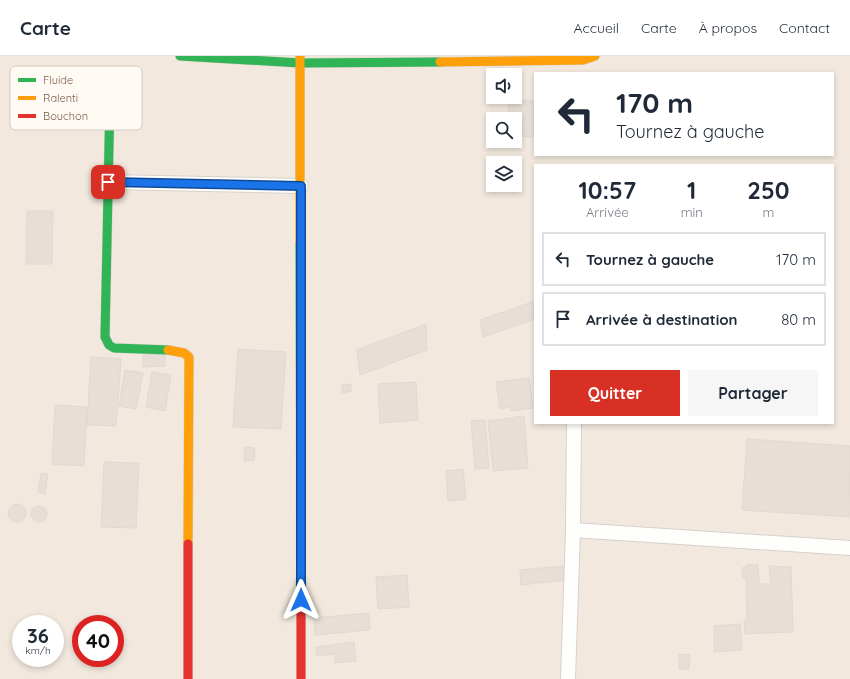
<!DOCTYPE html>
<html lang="fr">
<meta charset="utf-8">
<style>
body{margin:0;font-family:Quicksand,sans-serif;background:#f6f6f7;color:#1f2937;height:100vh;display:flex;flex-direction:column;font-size:15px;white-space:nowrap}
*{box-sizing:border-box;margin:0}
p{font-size:13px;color:#747a83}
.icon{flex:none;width:22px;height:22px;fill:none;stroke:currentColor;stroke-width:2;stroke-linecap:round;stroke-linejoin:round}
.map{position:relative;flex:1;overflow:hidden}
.details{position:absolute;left:534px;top:108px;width:300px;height:260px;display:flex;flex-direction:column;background:#fff;border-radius:0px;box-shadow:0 2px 6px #0003}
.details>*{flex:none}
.banner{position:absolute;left:534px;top:16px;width:300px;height:84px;border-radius:0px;box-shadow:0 2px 6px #0003;background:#fff;color:#1f2937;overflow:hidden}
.tools{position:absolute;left:486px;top:12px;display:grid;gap:8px}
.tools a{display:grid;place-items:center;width:36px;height:36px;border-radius:0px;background:#fff;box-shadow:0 2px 6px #0003;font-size:20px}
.speed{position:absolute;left:12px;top:559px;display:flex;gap:8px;font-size:20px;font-weight:700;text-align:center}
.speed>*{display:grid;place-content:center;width:52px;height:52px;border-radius:50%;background:#fff;box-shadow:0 2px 6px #0003;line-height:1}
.speed small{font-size:10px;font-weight:400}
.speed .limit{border:6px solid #d22;background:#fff;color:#111}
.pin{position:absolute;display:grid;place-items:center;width:34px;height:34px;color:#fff;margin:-17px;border-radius:8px;box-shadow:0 2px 6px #0006}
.me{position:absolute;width:44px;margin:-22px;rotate:0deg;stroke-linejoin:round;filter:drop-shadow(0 0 3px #0008)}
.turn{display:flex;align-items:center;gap:14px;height:84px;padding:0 16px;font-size:18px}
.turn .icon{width:52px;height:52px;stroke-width:2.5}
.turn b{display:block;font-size:28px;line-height:34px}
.eta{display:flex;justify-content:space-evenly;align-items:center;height:68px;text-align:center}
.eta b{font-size:24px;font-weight:800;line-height:28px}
.primary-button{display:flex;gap:8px;margin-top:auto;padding:8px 16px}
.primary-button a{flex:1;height:46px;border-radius:0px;background:#d93025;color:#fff;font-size:16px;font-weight:800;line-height:46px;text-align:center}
.primary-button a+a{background:#f6f6f7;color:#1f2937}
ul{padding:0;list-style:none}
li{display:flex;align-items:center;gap:12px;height:54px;margin:0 8px 6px;padding:0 8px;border:2px solid #e0e1e3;border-radius:0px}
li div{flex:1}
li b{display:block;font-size:15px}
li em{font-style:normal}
header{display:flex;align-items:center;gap:24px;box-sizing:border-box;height:56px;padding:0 20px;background:#fff;border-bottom:1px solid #e0e1e3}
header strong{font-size:19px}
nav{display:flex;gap:22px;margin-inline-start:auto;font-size:14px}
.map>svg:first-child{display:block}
.residential{fill:#f2e8de;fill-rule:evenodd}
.building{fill:#e6ded7;stroke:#e2d8d2}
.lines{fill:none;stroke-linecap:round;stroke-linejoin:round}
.street-casing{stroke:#d7d1cb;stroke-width:16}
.fast-casing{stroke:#d9d2cb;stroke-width:10}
.slow-casing{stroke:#d9d2cb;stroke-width:10}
.jam-casing{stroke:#d9d2cb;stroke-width:10}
.street{stroke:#fefefd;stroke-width:14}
.fast{stroke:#30b455;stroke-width:9}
.slow{stroke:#ff9f0a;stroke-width:9}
.jam{stroke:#e5322d;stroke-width:9}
.route-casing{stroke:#114b97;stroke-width:10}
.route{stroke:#1a73e8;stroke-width:7}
.key{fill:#fffaf3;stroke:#d7cbc1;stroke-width:1}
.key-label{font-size:11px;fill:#7a5c4d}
</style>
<header>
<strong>Carte</strong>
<nav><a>Accueil</a><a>Carte</a><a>À propos</a><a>Contact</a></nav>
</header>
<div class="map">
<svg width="850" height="623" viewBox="0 0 850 623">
<rect width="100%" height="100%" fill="#f9f5f0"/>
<path class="residential" d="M0 0H850V623H0ZM535 17H833V99H535ZM493 19H515V41H493ZM493 63H515V85H493ZM493 107H515V129H493ZM535 109H833V367H535ZM21 568H55V602H21ZM81 568H115V602H81Z"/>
<path class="building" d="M508 44 535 45V81L515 80V63H508Z
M27 155H53L52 208H26Z
M535 245V263L483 281 480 264Z
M426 268 427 294 360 319 357 294Z
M238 293 286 296 281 373 233 371Z
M165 298V310L143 311V299Z
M91 301 121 303 116 370 87 369Z
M125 314 143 317 136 353 119 350Z
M152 316 171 319 165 355 146 351Z
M529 322 533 352 511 355V351L500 353 496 326Z
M416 326 418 364 380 367 378 328Z
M351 328V335L342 337V329Z
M55 349 87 351 84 410 52 408Z
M524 360 528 412 493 415 488 365Z
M485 364 489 412 475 413 471 365Z
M747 383 850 390 849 461 742 454Z
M245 391 255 392 254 405 244 404Z
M104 406 139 407 136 472 101 471Z
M463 413 466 443 448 445 446 415Z
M41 417 48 418 45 438 38 436Z
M8 457a9 9 0 1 1 18 0a9 9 0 1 1-18 0Z
M31 458a8 8 0 1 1 16 0a8 8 0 1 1-16 0Z
M746 509H758L759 528H771L769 510 791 511 793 576 745 578 744 566 747 565 746 521 743 522 742 512 746 511Z
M563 510 564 524 521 529 520 514Z
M407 519 409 551 378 553 376 521Z
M369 557 370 574 315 579 314 562Z
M740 568 742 594 714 596V570Z
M354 586 356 605 335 607 334 598 317 600 316 591Z
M679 598 690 599 689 613H679Z"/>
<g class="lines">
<defs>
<path id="street" d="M108 126 301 130
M573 474 850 492
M568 623 573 474 574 367"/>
<path id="fast" d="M180 0 300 7 440 6
M110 41 105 281 109 289 114 292 168 294
M300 187 301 551"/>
<path id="slow" d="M300 0V187
M440 6 583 4 595 0
M168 294 184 297 189 301 188 488"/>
<path id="jam" d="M301 551V623
M188 623V488"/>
</defs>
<use href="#street" class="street-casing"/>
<use href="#fast" class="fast-casing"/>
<use href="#slow" class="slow-casing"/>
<use href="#jam" class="jam-casing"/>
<use href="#street" class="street"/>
<use href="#fast" class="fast"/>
<use href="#slow" class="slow"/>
<use href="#jam" class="jam"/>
</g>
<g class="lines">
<defs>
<path id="route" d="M108 126 301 130V544"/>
</defs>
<use href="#route" class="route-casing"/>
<use href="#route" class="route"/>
</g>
<rect x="10" y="10" width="132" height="64" rx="6" class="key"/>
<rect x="18" y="22" width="18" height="4" fill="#30b455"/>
<rect x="18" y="40" width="18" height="4" fill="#ff9f0a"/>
<rect x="18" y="58" width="18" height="4" fill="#e5322d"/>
<g class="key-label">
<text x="43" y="28">Fluide</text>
<text x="43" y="46">Ralenti</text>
<text x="43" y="64">Bouchon</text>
</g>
</svg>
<div class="tools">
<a><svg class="icon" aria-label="sound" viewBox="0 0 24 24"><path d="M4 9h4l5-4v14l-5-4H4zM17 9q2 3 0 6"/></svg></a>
<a><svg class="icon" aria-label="search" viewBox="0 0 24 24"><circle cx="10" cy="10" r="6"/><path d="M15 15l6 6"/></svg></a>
<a><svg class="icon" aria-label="layers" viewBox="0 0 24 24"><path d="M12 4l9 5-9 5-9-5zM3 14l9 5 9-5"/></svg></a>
</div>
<div class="speed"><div>36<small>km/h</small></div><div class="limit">40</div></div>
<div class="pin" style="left:108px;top:126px;background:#d93025"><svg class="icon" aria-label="arrive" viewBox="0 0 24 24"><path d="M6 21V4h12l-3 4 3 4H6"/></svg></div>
<svg class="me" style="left:301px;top:544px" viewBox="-20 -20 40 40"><path d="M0-17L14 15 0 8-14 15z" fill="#1a73e8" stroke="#fff" stroke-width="4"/></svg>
<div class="banner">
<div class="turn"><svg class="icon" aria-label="left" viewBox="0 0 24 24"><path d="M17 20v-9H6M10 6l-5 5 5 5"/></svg><div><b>170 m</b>Tournez à gauche</div></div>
</div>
<section class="details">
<div class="eta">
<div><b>10:57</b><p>Arrivée</p></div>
<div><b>1</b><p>min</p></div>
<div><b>250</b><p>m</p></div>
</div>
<ul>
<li><svg class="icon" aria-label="left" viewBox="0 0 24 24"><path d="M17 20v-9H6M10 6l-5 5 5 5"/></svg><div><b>Tournez à gauche</b></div><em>170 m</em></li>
<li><svg class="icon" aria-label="arrive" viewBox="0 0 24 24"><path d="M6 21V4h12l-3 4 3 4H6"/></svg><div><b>Arrivée à destination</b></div><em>80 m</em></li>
</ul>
<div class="primary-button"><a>Quitter</a><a>Partager</a></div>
</section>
</div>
